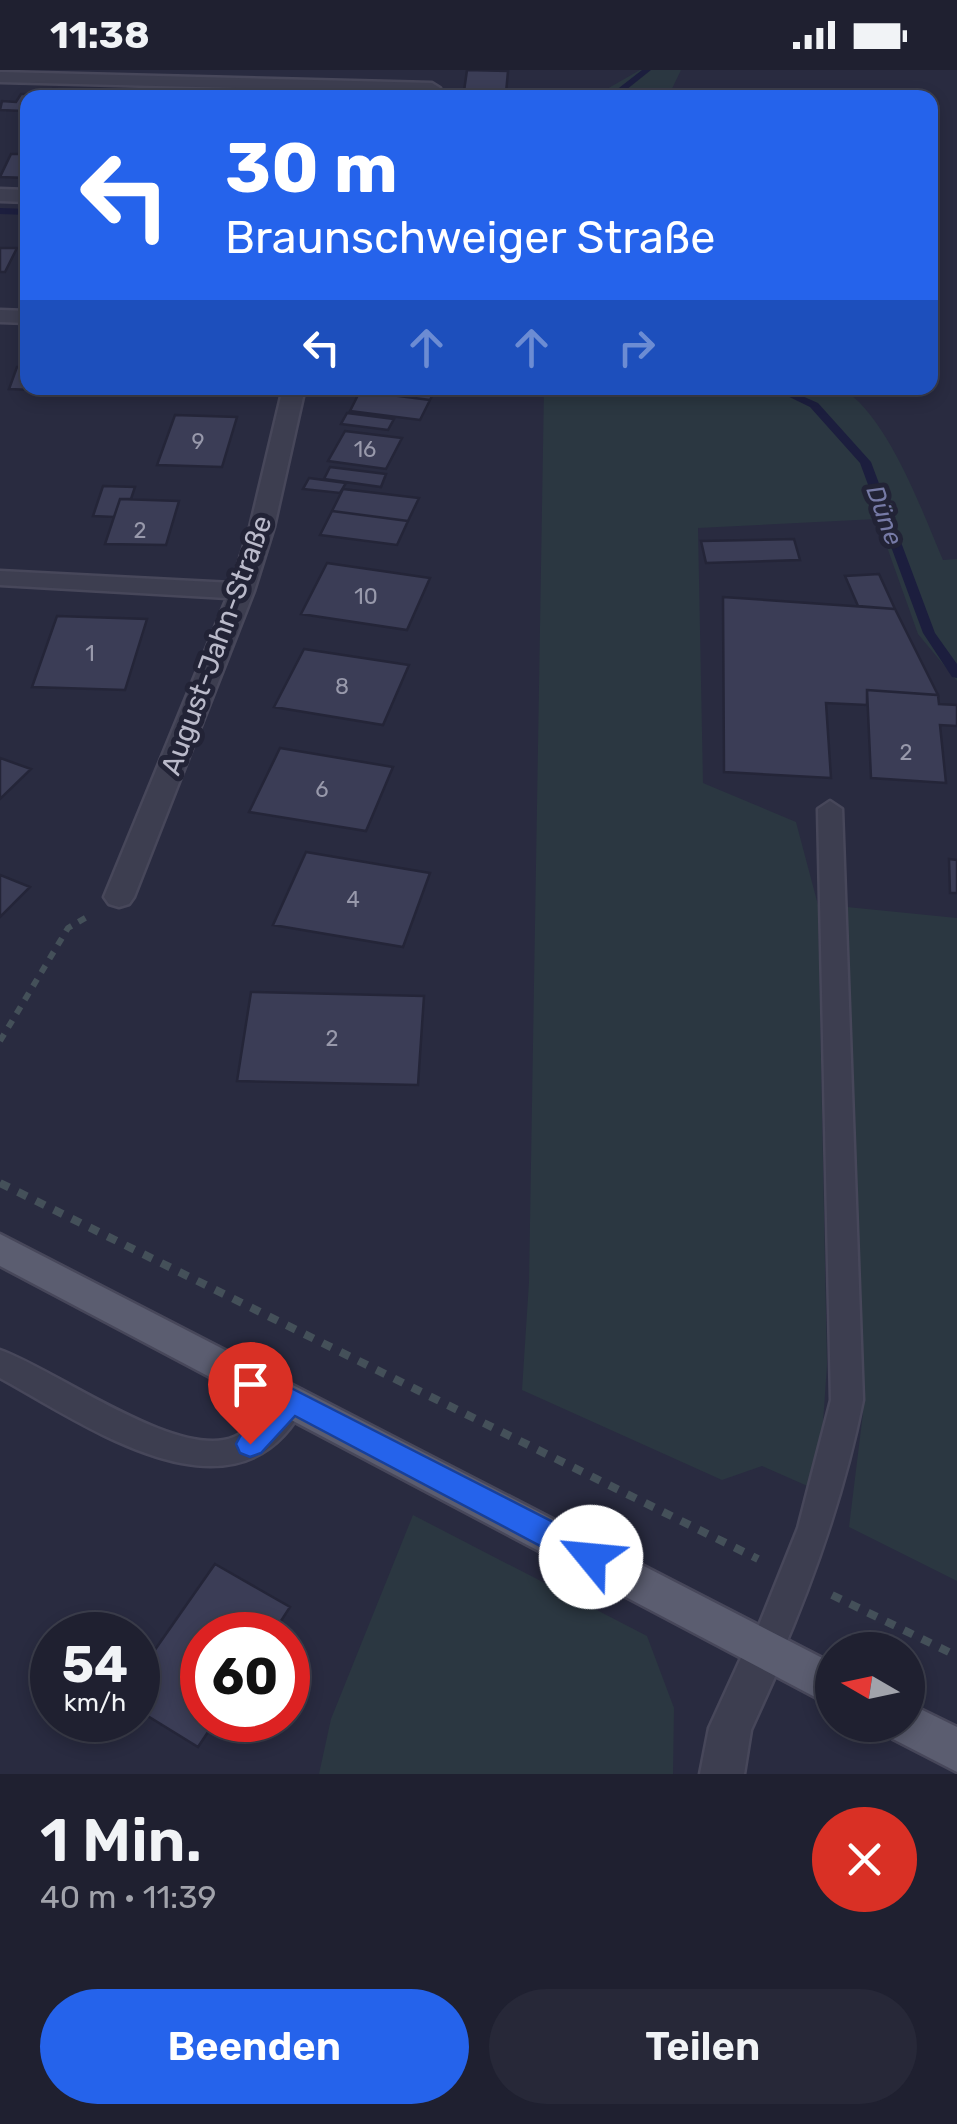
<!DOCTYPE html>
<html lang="de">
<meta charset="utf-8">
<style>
body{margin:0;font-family:Rubik,sans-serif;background:#272838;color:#f1f3f6;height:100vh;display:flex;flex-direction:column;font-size:38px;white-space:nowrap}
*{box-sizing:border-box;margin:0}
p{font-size:32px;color:#a1a3ab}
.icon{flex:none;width:55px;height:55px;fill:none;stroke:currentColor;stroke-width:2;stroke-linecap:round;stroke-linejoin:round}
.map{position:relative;height:1704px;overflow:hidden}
.details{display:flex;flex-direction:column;background:#1f2030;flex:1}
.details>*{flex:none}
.guide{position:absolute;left:20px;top:20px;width:918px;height:305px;border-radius:20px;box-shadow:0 5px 15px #0003,0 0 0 2px #3c3e4c;background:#2563eb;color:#fff;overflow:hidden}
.needle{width:65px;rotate:279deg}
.controls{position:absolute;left:815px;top:1562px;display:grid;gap:20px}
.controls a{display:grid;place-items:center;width:110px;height:110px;border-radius:50%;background:#1f2030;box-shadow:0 5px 15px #0003,0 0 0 2px #3c3e4c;font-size:50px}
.speed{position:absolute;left:30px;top:1542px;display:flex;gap:20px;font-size:50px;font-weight:700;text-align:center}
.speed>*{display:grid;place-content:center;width:130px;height:130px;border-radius:50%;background:#1f2030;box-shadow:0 5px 15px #0003,0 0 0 2px #3c3e4c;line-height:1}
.speed small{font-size:25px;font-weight:400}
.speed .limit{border:15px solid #d22;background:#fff;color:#111}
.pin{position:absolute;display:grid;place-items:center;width:85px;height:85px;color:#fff;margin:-102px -42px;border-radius:50% 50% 50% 0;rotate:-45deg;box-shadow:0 0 10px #0007}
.pin .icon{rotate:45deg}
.me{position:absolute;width:110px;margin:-55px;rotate:298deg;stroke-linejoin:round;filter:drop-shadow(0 0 8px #0008)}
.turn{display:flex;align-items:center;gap:35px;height:210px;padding:0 40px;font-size:45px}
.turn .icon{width:130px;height:130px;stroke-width:2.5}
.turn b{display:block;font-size:70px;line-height:85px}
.lanes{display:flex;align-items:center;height:95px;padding:0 40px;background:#0003;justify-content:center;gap:50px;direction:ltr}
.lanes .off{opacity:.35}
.round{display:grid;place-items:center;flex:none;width:105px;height:105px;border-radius:52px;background:#272838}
.overview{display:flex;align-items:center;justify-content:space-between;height:170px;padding:0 40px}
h1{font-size:60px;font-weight:600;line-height:75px}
.action{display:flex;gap:20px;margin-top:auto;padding:20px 40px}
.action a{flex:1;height:115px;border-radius:60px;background:#2563eb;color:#fff;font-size:40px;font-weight:600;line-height:115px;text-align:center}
.action a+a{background:#272838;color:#f1f3f6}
.status{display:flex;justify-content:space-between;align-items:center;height:70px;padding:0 50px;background:#1f2030;direction:ltr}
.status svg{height:28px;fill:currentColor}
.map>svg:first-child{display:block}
.green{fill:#2b3741}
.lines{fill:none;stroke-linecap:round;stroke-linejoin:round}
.stream{fill:#1c1e3e;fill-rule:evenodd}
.building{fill:#3b3d56;stroke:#242538;stroke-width:2.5}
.lane-casing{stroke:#47475a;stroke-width:5}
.street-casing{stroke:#47475a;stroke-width:5}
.primary-casing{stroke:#47475a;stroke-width:5}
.path-far1{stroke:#445059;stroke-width:6;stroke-dasharray:8 8;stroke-linecap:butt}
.path{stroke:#445059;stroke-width:8;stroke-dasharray:10 10;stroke-linecap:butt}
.lane{fill:#3d3e50;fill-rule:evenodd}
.street{fill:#3d3e50;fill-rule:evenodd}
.primary{fill:#5b5d70;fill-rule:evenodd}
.route{fill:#2563eb;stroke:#184099;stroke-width:2.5}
.labels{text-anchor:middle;stroke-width:10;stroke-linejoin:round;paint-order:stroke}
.number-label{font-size:22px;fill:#9899ab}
.far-water-label{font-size:25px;font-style:italic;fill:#767aa6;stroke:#222336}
.street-label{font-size:28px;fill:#babaca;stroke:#222336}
</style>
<div class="status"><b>11:38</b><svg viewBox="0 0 49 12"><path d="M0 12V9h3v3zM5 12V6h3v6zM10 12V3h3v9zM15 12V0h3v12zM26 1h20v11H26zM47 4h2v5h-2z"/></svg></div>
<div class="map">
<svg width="957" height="1704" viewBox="0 0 957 1704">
<rect width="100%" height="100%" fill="#292b40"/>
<path class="green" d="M640 0H681L668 27H593Z
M544 318H841C887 344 922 441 943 490L957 489V611L918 564 877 449 698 458 703 713 796 752 818 835 827 1295 823 1353 812 1418 762 1396 722 1410 522 1320 529 1212Z
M847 837 957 848V1511L849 1457 863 1343Z
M413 1445 647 1566 674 1638 673 1704H319L331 1649Z"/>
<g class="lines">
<path class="stream" d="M642 0H651L616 28H606Z
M0 138 28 139V145L0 144Z
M771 318H784L818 333 871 392 935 563 957 594V608L952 607 923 563 860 393 810 337Z"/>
</g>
<path class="building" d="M467 0 508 1 506 23 464 21Z
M53 19 100 21 97 28H48Z
M144 21 193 23 191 28H140Z
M21 24H34L28 28 23 41 0 40 2 31 16 32Z
M11 84H28V108L0 107Z
M0 178H17L5 202H0Z
M17 297H28V318L32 320 9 319Z
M362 318H436L430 330 360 321Z
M360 321 430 330 420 350 350 341Z
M347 343 394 349 388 360 341 354Z
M175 345 237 347 222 397 157 395Z
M345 361 402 368 386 399 328 391Z
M330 397 386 404 381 417 324 409Z
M309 408 346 413 340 423 303 419Z
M103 416 135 417 131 429H120L114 447 93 446Z
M343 419 419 428 408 451 332 441Z
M120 429 179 431 166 475 105 474Z
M332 441 408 451 397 475 320 465Z
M794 469 800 490 706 493 701 471Z
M327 493 430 508 407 560 301 544Z
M879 504 895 539 858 536 845 506Z
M723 527 895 539 938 625 867 620V635L826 633 831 708 724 702Z
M57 546 147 549 125 620 32 617Z
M304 579 409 595 383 655 274 637Z
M867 620 938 625 939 634 957 635V656L940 655 946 713 871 708Z
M280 678 393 697 366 761 249 742Z
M0 688 31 699 0 729Z
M306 782 430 803 403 877 273 855Z
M949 789 957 790V823H950Z
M0 805 30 817 0 847Z
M251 922 424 926 418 1015 237 1011Z
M215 1494 290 1537 272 1565H202V1650H216L198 1677 138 1640V1604Z"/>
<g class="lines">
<defs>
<path id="lane" d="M830 731 842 739 863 1330C845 1421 815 1507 778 1592L766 1597 754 1592 749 1580 798 1458 831 1330 818 739Z
M0 1280C55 1299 178 1391 234 1367 259 1357 267 1325 291 1316L302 1320 307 1330C242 1467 88 1356 0 1308Z"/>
<path id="street" d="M0 2 432 13 440 18 432 23 0 12Z
M0 119 28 120V132L0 131Z
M0 240 28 241V253L0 252Z
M283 318H305L274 457 254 521 134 827 129 834 119 837 109 834 104 827 227 528 0 515V501L232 513 250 457Z
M766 1560 781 1566 787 1580 751 1660 744 1704H700L709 1658 751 1566Z"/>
<path id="primary" d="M0 1164 832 1593V1636L0 1196Z
M908 1633 957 1657V1702L893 1669 887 1655H908Z"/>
</defs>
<use href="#lane" class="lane-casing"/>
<use href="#street" class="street-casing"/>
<use href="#primary" class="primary-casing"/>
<path class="path-far1" d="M0 971 68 858 87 847
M0 1113 4 1115"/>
<path class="path" d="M0 1113 758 1489
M832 1525 957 1586"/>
<use href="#lane" class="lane"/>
<use href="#street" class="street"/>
<use href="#primary" class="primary"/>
</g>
<path class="route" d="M291 1318 602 1477 606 1487 602 1497 591 1501 580 1497 295 1346 261 1383 250 1387 240 1383 236 1374C245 1355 271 1325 291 1318Z"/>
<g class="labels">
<g class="number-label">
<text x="198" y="379">9</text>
<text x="365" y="387">16</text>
<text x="140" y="468">2</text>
<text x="366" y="534">10</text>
<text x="90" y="591">1</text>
<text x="342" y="624">8</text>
<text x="906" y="690">2</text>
<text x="322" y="727">6</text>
<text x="353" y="837">4</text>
<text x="332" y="976">2</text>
</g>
<g class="far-water-label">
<text transform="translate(885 445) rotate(70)" y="9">Düne</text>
</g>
<g class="street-label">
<text transform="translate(216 575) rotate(-70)" y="10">August-Jahn-Straße</text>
</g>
</g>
</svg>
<div class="controls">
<a><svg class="needle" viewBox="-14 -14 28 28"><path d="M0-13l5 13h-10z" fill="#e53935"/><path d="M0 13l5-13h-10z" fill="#a1a3ab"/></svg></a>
</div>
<div class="speed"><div>54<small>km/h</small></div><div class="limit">60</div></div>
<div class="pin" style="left:250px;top:1374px;background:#d93025"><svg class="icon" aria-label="arrive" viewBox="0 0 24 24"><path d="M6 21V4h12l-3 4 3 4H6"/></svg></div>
<svg class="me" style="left:591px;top:1487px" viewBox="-20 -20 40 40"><circle r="19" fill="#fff"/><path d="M0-13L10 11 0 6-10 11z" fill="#2563eb"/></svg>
<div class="guide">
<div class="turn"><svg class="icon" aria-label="left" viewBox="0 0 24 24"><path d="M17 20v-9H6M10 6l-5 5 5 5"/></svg><div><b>30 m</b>Braunschweiger Straße</div></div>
<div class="lanes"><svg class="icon" aria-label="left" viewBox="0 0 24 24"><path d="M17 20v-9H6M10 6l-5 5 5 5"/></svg><svg class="icon off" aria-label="ahead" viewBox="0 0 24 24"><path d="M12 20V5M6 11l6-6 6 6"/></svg><svg class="icon off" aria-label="ahead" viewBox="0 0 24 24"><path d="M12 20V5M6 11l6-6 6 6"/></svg><svg class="icon off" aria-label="right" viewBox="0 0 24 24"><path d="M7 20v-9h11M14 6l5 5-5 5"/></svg></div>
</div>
</div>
<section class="details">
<div class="overview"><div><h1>1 Min.</h1><p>40 m · 11:39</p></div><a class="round" style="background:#d93025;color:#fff"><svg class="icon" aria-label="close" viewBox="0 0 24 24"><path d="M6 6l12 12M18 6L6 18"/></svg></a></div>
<div class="action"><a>Beenden</a><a>Teilen</a></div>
</section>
